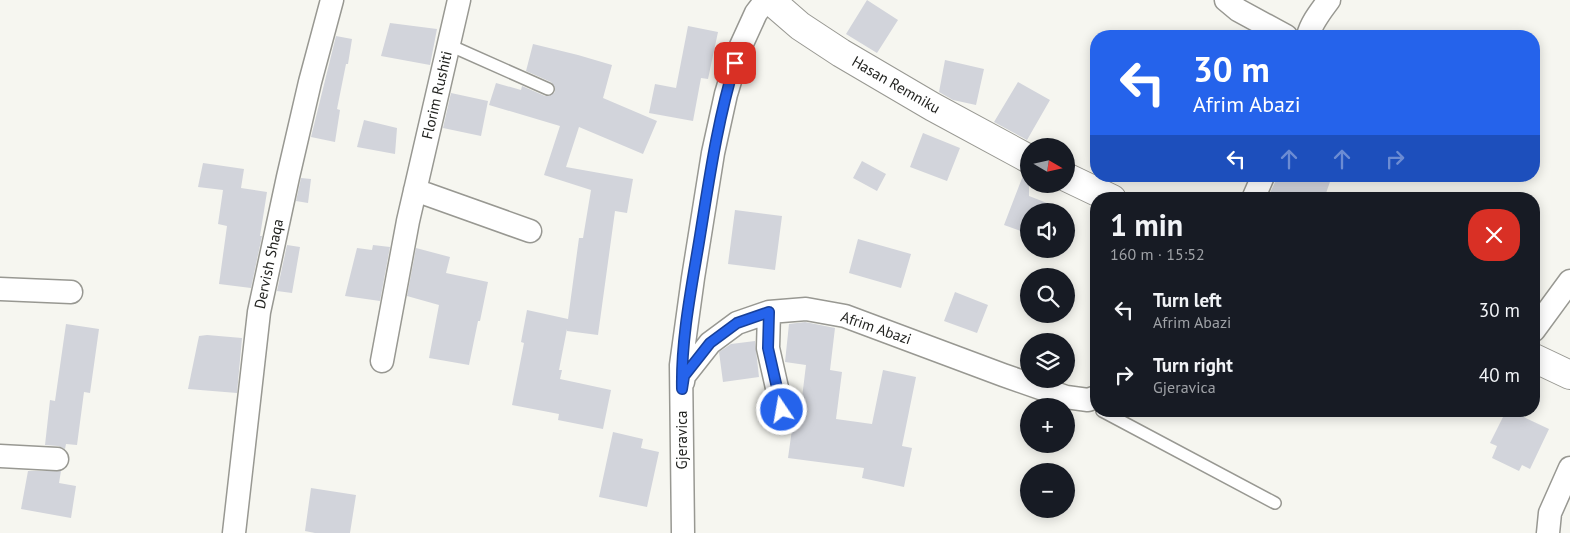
<!DOCTYPE html>
<meta charset="utf-8">
<style>
body{margin:0;font-family:"PT Sans",sans-serif;background:#20242c;color:#f1f3f6;height:100vh;display:flex;flex-direction:column;font-size:19px;white-space:nowrap}
*{box-sizing:border-box;margin:0}
p{font-size:16px;color:#9ea1a6}
.icon{flex:none;width:28px;height:28px;fill:none;stroke:currentColor;stroke-width:2;stroke-linecap:round;stroke-linejoin:round}
.map{position:relative;flex:1;overflow:hidden}
.details{position:absolute;left:1090px;top:192px;width:450px;height:225px;display:flex;flex-direction:column;background:#171b24;border-radius:20px;box-shadow:0 2px 12px #0003}
.details>*{flex:none}
.hud{position:absolute;left:1090px;top:30px;width:450px;height:152px;border-radius:20px;box-shadow:0 2px 12px #0003;background:#2563eb;color:#fff;overflow:hidden}
.needle{width:32px;rotate:99deg}
.controls{position:absolute;left:1020px;top:138px;display:grid;gap:10px}
.controls a{display:grid;place-items:center;width:55px;height:55px;border-radius:50%;background:#171b24;box-shadow:0 2px 12px #0003;font-size:25px}
.pin{position:absolute;display:grid;place-items:center;width:42px;height:42px;color:#fff;margin:-21px;border-radius:10px;box-shadow:0 2px 8px #0006}
.me{position:absolute;width:55px;margin:-28px;rotate:348deg;stroke-linejoin:round;filter:drop-shadow(0 0 4px #0008)}
.turn{display:flex;align-items:center;gap:18px;height:105px;padding:0 20px;font-size:22px}
.turn .icon{width:65px;height:65px;stroke-width:2.5}
.turn b{display:block;font-size:35px;line-height:42px}
.lanes{display:flex;align-items:center;height:48px;padding:0 20px;background:#0003;justify-content:center;gap:25px;direction:ltr}
.lanes .off{opacity:.35}
.round{display:grid;place-items:center;flex:none;width:52px;height:52px;border-radius:20px;background:#20242c}
.summary{display:flex;align-items:center;justify-content:space-between;height:85px;padding:0 20px}
h1{font-size:30px;font-weight:700;line-height:38px}
ul{padding:0;list-style:none}
li{display:flex;align-items:center;gap:15px;height:65px;padding:0 20px}
li div{flex:1}
li b{display:block;font-size:19px}
li em{font-style:normal}
.map>svg:first-child{display:block}
.building{fill:#d2d4db}
.lines{fill:none;stroke-linecap:round;stroke-linejoin:round}
.lane-casing{stroke:#989892;stroke-width:14}
.street-casing{stroke:#989892;stroke-width:25}
.secondary-casing{stroke:#989892;stroke-width:30}
.lane{stroke:#fff;stroke-width:11}
.street{stroke:#fff;stroke-width:22}
.secondary{stroke:#fff;stroke-width:28}
.route-casing{stroke:#184099;stroke-width:12}
.route{stroke:#2563eb;stroke-width:9}
.labels{text-anchor:middle;stroke-width:5;stroke-linejoin:round;paint-order:stroke}
.street-label{font-size:15px;fill:#222320;stroke:#fff}
</style>
<div class="map">
<svg width="1570" height="533" viewBox="0 0 1570 533">
<rect width="100%" height="100%" fill="#f6f6f0"/>
<path class="building" d="M867 0 898 20 877 53 846 34Z
M390 23 437 29 430 65 381 56Z
M688 26 718 32 708 79 701 78 693 121 649 113 655 84 676 88Z
M336 36 352 39 348 64H346L337 109 340 110 335 142 311 137Z
M533 44 578 55 612 65 603 98 657 121 643 154 579 127 566 167 633 179 627 213 615 211 598 335 567 331V329L559 370H562L560 379 611 390 603 429 558 420 559 414 512 405 524 343 521 342 527 310 568 319 579 238H583L591 190 544 175 560 126 489 105 496 83 521 90 522 86 545 96H549L555 92V88L551 82 526 71Z
M945 60 984 69 976 105 953 100 939 92Z
M1018 82 1050 100 1027 140 994 122Z
M451 93 488 101 481 136 443 128Z
M364 120 397 128 395 154 357 147Z
M923 133 960 148 947 181 910 167Z
M862 161 886 174 877 191 853 178Z
M203 163 244 169 241 188 267 192 260 236H262L251 288 219 284 227 226 218 224 223 190 198 187Z
M1024 173 1029 175V196L1065 210V211H1029V234L1004 225Z
M1278 176H1332L1324 199H1267Z
M301 178 311 179 308 203 296 201Z
M735 210 782 216 775 270 728 264Z
M858 239 911 254 901 288 849 273Z
M287 245 300 247 292 293 277 291Z
M373 245 390 247 380 301 345 296 357 248 372 250Z
M416 248 450 257 446 273 488 282 480 321H478L469 365 429 358 439 305 407 296Z
M955 292 988 305 977 333 944 321Z
M805 322 835 328 830 370 842 372 836 419 872 424 883 370 916 377 902 446 912 448 904 487 862 478 864 468 788 458 794 415V414H800L806 365 785 362 789 324Z
M66 324 99 329 90 393 84 392 77 445 66 444 65 449 58 446 45 445 50 400 55 401Z
M207 335 242 338 237 393 188 389 199 336Z
M755 341 759 377 723 382 719 352 731 344Z
M1506 411H1511L1549 429 1530 469 1522 465 1519 471 1492 458 1497 446 1490 443Z
M613 432 643 439 641 448 659 452 647 507 599 497Z
M28 471H61L59 483 76 486 71 518 21 509Z
M311 488 356 495 350 533H315L305 531Z"/>
<g class="lines">
<defs>
<path id="lane" d="M449 45 548 89
M1102 411 1275 503"/>
<path id="street" d="M1226 0 1238 10 1286 36
M1308 36C1311 23 1321 11 1329 0
M415 190 530 231
M1253 199 1263 176
M0 289 71 292
M769 312 768 348 782 410
M1534 330 1570 281
M382 361 408 221 459 0
M683 382 684 376 710 343 737 323 769 312 806 309 845 316 1003 375 1066 397 1088 400 1096 397
M0 456 57 459
M234 533 259 312 288 177 310 82 332 0
M683 533 681 365 693 278 713 153 726 94 740 48 756 13 766 0
M1548 533 1550 513 1570 468"/>
<path id="secondary" d="M770 0 800 26 841 53 933 107 1029 159
M1066 177 1112 199
M1534 358 1570 375"/>
</defs>
<use href="#lane" class="lane-casing"/>
<use href="#street" class="street-casing"/>
<use href="#secondary" class="secondary-casing"/>
<use href="#lane" class="lane"/>
<use href="#street" class="street"/>
<use href="#secondary" class="secondary"/>
</g>
<g class="lines">
<defs>
<path id="route" d="M735 63C717 122 709 181 699 242 691 290 681 340 682 389L684 376 710 343 737 323 769 312 768 348 782 410"/>
</defs>
<use href="#route" class="route-casing"/>
<use href="#route" class="route"/>
</g>
<g class="labels">
<g class="street-label">
<text transform="translate(896 85) rotate(30)" y="5">Hasan Remniku</text>
<text transform="translate(437 95) rotate(-77)" y="5">Florim Rushiti</text>
<text transform="translate(269 264) rotate(-78)" y="5">Dervish Shaqa</text>
<text transform="translate(876 328) rotate(19)" y="5">Afrim Abazi</text>
<text transform="translate(682 440) rotate(-90)" y="5">Gjeravica</text>
</g>
</g>
</svg>
<div class="controls">
<a><svg class="needle" viewBox="-14 -14 28 28"><path d="M0-13l5 13h-10z" fill="#e53935"/><path d="M0 13l5-13h-10z" fill="#9ea1a6"/></svg></a>
<a><svg class="icon" aria-label="sound" viewBox="0 0 24 24"><path d="M4 9h4l5-4v14l-5-4H4zM17 9q2 3 0 6"/></svg></a>
<a><svg class="icon" aria-label="search" viewBox="0 0 24 24"><circle cx="10" cy="10" r="6"/><path d="M15 15l6 6"/></svg></a>
<a><svg class="icon" aria-label="layers" viewBox="0 0 24 24"><path d="M12 4l9 5-9 5-9-5zM3 14l9 5 9-5"/></svg></a>
<a>+</a>
<a>−</a>
</div>
<div class="pin" style="left:735px;top:63px;background:#d93025"><svg class="icon" aria-label="arrive" viewBox="0 0 24 24"><path d="M6 21V4h12l-3 4 3 4H6"/></svg></div>
<svg class="me" style="left:782px;top:410px" viewBox="-20 -20 40 40"><circle r="17" fill="#2563eb" stroke="#fff" stroke-width="3"/><path d="M0-11L8 9 0 5-8 9z" fill="#fff"/></svg>
<div class="hud">
<div class="turn"><svg class="icon" aria-label="left" viewBox="0 0 24 24"><path d="M17 20v-9H6M10 6l-5 5 5 5"/></svg><div><b>30 m</b>Afrim Abazi</div></div>
<div class="lanes"><svg class="icon" aria-label="left" viewBox="0 0 24 24"><path d="M17 20v-9H6M10 6l-5 5 5 5"/></svg><svg class="icon off" aria-label="ahead" viewBox="0 0 24 24"><path d="M12 20V5M6 11l6-6 6 6"/></svg><svg class="icon off" aria-label="ahead" viewBox="0 0 24 24"><path d="M12 20V5M6 11l6-6 6 6"/></svg><svg class="icon off" aria-label="right" viewBox="0 0 24 24"><path d="M7 20v-9h11M14 6l5 5-5 5"/></svg></div>
</div>
<section class="details">
<div class="summary"><div><h1>1 min</h1><p>160 m · 15:52</p></div><a class="round" style="background:#d93025;color:#fff"><svg class="icon" aria-label="close" viewBox="0 0 24 24"><path d="M6 6l12 12M18 6L6 18"/></svg></a></div>
<ul>
<li><svg class="icon" aria-label="left" viewBox="0 0 24 24"><path d="M17 20v-9H6M10 6l-5 5 5 5"/></svg><div><b>Turn left</b><p>Afrim Abazi</p></div><em>30 m</em></li>
<li><svg class="icon" aria-label="right" viewBox="0 0 24 24"><path d="M7 20v-9h11M14 6l5 5-5 5"/></svg><div><b>Turn right</b><p>Gjeravica</p></div><em>40 m</em></li>
</ul>
</section>
</div>
